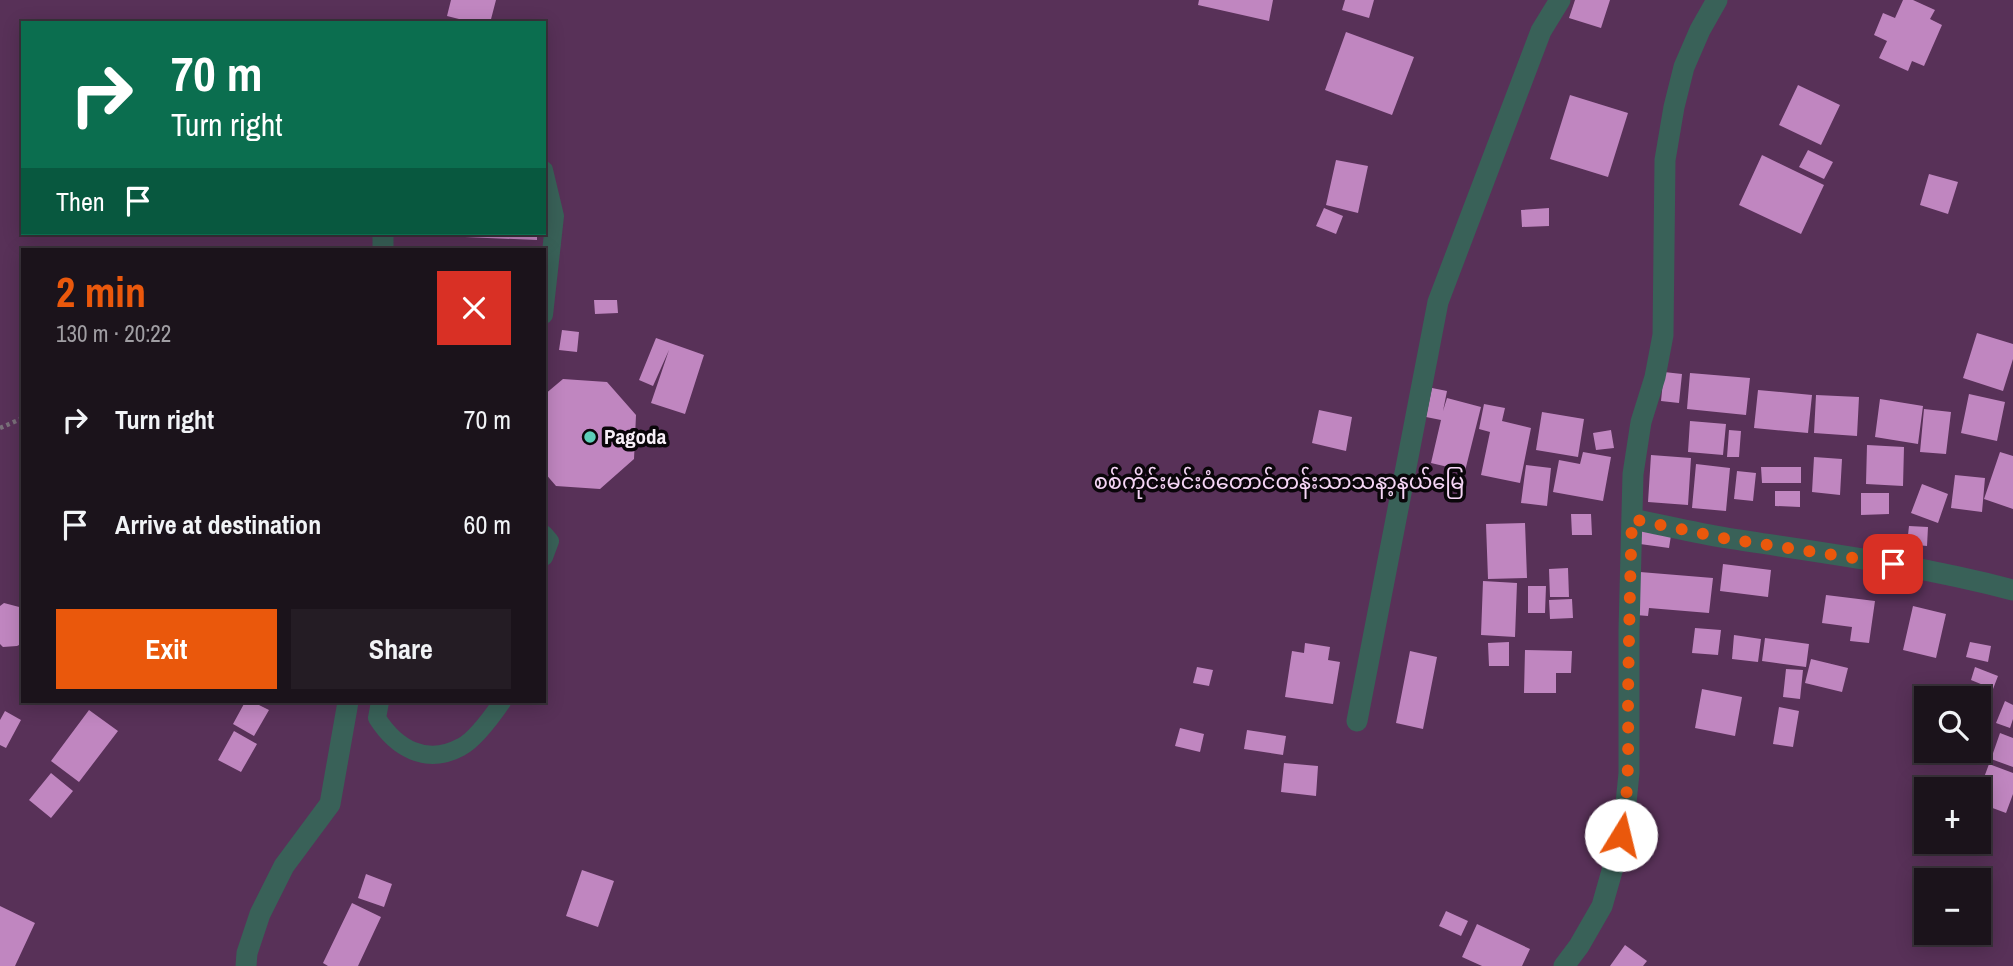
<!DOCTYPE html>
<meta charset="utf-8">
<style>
body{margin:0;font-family:"Archivo Narrow","Noto Sans Myanmar",sans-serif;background:#241c24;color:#f1f3f6;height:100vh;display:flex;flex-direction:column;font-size:26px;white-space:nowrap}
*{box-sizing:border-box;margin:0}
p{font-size:23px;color:#a09ea3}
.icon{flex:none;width:38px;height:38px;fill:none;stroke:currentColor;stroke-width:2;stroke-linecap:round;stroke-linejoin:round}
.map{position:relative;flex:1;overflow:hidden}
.sheet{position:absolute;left:21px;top:248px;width:525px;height:455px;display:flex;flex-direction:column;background:#1b131b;border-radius:0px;box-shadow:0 4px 18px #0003,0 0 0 2px #39323a}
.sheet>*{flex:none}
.banner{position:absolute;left:21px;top:21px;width:525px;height:214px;border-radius:0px;box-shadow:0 4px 18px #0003,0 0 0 2px #39323a;background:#0b6e4f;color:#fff;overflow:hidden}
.buttons{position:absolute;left:1914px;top:686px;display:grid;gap:14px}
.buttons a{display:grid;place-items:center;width:77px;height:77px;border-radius:0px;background:#1b131b;box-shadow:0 4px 18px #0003,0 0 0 2px #39323a;font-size:35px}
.pin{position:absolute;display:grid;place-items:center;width:60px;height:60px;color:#fff;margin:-30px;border-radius:14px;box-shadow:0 4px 10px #0006}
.me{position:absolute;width:77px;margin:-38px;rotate:9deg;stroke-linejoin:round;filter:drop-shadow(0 0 5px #0008)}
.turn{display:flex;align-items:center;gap:24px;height:147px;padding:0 35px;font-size:32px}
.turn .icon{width:91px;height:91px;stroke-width:2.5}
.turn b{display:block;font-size:49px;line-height:60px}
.then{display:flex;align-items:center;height:66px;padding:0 35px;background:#0003;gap:14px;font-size:26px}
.round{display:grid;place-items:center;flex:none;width:74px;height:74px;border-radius:0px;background:#241c24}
.summary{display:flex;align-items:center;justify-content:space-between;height:119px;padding:0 35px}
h1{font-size:42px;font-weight:700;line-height:52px;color:#ea580c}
.button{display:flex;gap:14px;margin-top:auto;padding:14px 35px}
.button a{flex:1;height:80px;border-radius:0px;background:#ea580c;color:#fff;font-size:28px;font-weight:700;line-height:80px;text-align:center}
.button a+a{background:#241c24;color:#f1f3f6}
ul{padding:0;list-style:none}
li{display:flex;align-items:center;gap:21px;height:105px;padding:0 35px}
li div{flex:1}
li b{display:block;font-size:26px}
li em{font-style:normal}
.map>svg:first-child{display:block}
.green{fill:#583158;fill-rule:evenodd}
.building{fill:#c086c0}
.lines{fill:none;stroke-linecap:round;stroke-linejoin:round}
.path{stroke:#797079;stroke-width:4.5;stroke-dasharray:3.5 3.5;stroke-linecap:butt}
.lane{stroke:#396158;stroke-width:18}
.street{stroke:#396158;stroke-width:21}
.route{stroke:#ea580c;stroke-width:12;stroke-dasharray:0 21.6}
.poi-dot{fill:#5dceb9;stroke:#0a060a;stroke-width:2.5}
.labels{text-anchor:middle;stroke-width:7;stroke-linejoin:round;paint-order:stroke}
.poi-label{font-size:21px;font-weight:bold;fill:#f7eff7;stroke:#0a060a;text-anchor:start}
.park-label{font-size:21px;fill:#f6d6f6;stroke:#0a060a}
</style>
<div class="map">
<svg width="2013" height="966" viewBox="0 0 2013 966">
<rect width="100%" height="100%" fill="#241924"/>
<path class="green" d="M0 0H2013V966H0ZM23 23H544V233H23ZM23 250H544V702H23ZM1927 698H1979V751H1927ZM1927 789H1979V842H1927ZM1927 880H1979V933H1927Z"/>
<path class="building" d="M451 0H496L490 23H475L447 16Z
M1199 0H1273L1269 21 1198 5Z
M1345 0H1374L1369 18 1342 10Z
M1575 0H1610L1601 28 1569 18Z
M1903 0H1913L1935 10 1930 19 1942 25 1924 66 1912 61 1908 71 1879 58 1887 41 1874 35 1883 13 1895 18Z
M1346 32 1414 57 1392 115 1325 90Z
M1798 85 1840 105 1821 145 1779 125Z
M1570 95 1628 113 1608 177 1550 159Z
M1808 150 1833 162 1824 179 1799 167Z
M1762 155 1824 185 1801 234 1739 205Z
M1336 160 1368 166 1358 213 1326 205Z
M1929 174 1958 182 1948 214 1920 205Z
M1324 208 1343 216 1336 234 1316 226Z
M1549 208V226L1522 227 1521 210Z
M465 233H537V240L465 237Z
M594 300H617L618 313 595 314Z
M562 330 579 332 577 352 559 350Z
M1977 333 2013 344V359L2003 391 1963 378Z
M656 338 704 355 685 414 651 403 669 350 653 386 639 380Z
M1664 372 1682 374 1679 403 1661 401Z
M1690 373 1750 378 1746 415 1687 409Z
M563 379 607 382 636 415 634 459 600 489 556 486 544 472V395Z
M1432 388 1447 391 1443 411 1447 398 1481 407 1465 471 1431 463 1441 420 1426 417Z
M1758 390 1812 395 1808 433 1754 428Z
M1969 394 2005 402 1997 441 1961 433Z
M1816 395 1859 397 1857 436 1814 433Z
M1880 399 1923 406 1918 444 1875 437Z
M1484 404 1505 408 1502 421 1531 428 1520 483 1481 475 1490 432 1479 429Z
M1924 409 1951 412 1946 454 1920 452Z
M1319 410 1352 417 1346 451 1312 443Z
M1542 412 1584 419 1578 457 1536 450Z
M1690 421 1726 424 1723 455 1688 452Z
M1611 430 1614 448 1596 450 1593 433Z
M1729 430 1741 431 1739 457H1727Z
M1867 445 1904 447 1903 486 1866 484Z
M1583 452 1611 457 1603 501 1553 492 1559 460 1580 464Z
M2000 452 2013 456V509L1984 499Z
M1651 455 1691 458 1688 505 1648 502Z
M1814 457 1842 459 1840 495 1812 492Z
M1696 464 1730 468 1726 511 1692 508Z
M1526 465 1551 468 1547 506 1521 503Z
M1761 467H1801V483H1762Z
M1737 471 1756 473 1753 501 1734 499Z
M1955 475 1985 478 1982 512 1951 508Z
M1922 484 1948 494 1938 523 1911 513Z
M1775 491H1800V507L1775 506Z
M1861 493H1889V514L1861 515Z
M1571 514H1591L1592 535H1572Z
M1525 523 1527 578 1488 579 1486 524Z
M1643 525 1672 529 1669 548 1640 544Z
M1909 526 1928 527 1927 546 1907 544Z
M1723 564 1771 570 1768 597 1720 591Z
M1568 568 1569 597H1550L1549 569Z
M1640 572 1713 578 1709 613 1649 608 1648 616 1636 615Z
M1483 581 1517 583 1515 637 1481 635Z
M1528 586H1546L1545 613H1528Z
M1826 595 1875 601 1869 643 1850 641 1852 627 1822 623Z
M1572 599 1573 618 1550 619 1549 600Z
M4 603 23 608V643L17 646 3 647 0 644V606Z
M1913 606 1946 614 1936 658 1903 650Z
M1695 628 1721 630 1718 655 1692 653Z
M1734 635 1761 639 1758 662 1732 659Z
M1765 638 1809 644 1806 667 1762 661Z
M1509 642V666H1489L1488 643Z
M1970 642 1991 646 1988 662 1966 657Z
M1305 643 1330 647 1328 660 1340 662 1333 704 1285 697 1292 651 1304 653Z
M1525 650 1572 651 1571 673H1556V693H1524Z
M1410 651 1437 657 1423 729 1396 723Z
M1811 659 1848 668 1842 692 1805 683Z
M1197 667 1213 670 1209 686 1193 683Z
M1975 667 1998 676 1993 689 1971 680Z
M1786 669 1803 670 1800 699 1783 697Z
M1702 689 1742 697 1735 736 1695 728Z
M2005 701 2013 705V719L2010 728 1996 723Z
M245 702H253L269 710 254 736 233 724Z
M1779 707 1799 711 1793 747 1773 744Z
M89 710 118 731 79 782 51 761Z
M5 711 21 720 6 748 0 745V720Z
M1180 728 1204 734 1200 752 1175 746Z
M1247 730 1286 736 1283 755 1244 749Z
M234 731 257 744 241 772 218 760Z
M2000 733 2013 738V767L1991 759Z
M1284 763 1318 766 1316 796 1281 792Z
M1989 764 2013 773V794L2006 813 1979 803V791Z
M51 773 73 791 51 818 29 800Z
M582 870 614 881 598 927 566 916Z
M366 874 392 884 384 907 358 898Z
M352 903 381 917 358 966H328L323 963Z
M0 906 35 923 15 966H0Z
M1446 911 1468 921 1461 936 1439 926Z
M1477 924 1530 949 1522 966H1482L1462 957Z
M1625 945 1647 961 1643 966H1610Z"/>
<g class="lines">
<path class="path" d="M0 428 23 418"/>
<path class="lane" d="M544 170 555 216 544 315
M544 534 550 541 544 557
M380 702 377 718C396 748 426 766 461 747 475 740 493 715 502 702"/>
<path class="street" d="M383 250V233
M1632 519C1663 525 1695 533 1727 538 1823 553 1919 565 2013 590
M1357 721 1438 302 1541 31 1560 0
M246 966 247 953 260 914 284 866 330 804 348 702
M1564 966 1579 946 1602 906 1616 857 1625 813 1629 773V630L1633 474 1641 422 1655 377 1663 335 1665 160 1674 107 1684 67 1700 30 1717 0"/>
</g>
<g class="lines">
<path class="route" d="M1621 835C1630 789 1628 743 1628 696 1629 637 1630 578 1632 519L1723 538 1893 564"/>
</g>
<circle class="poi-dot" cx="590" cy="437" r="7"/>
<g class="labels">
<g class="poi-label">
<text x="604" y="444">Pagoda</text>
</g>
<g class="park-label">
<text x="1279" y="489">စစ်ကိုင်းမင်းဝံတောင်တန်းသာသနာ့နယ်မြေ</text>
</g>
</g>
</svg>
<div class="buttons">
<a><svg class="icon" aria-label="search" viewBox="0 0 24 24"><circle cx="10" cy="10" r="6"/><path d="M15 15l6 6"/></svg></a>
<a>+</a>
<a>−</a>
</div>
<div class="pin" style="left:1893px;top:564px;background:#d93025"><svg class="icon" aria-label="arrive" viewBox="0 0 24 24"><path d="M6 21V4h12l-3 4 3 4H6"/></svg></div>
<svg class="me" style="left:1621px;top:835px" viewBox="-20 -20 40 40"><circle r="19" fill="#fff"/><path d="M0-13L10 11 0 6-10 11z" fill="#ea580c"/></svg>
<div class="banner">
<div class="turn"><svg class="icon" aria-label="right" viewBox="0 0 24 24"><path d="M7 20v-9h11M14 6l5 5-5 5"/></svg><div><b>70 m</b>Turn right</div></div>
<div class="then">Then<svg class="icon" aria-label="arrive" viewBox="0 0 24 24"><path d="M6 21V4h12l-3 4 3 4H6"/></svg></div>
</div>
<section class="sheet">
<div class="summary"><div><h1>2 min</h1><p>130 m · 20:22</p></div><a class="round" style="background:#d93025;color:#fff"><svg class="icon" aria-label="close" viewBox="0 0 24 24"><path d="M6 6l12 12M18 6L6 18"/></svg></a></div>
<ul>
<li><svg class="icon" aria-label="right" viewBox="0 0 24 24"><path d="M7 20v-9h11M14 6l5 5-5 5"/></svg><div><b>Turn right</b></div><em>70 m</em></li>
<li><svg class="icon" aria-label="arrive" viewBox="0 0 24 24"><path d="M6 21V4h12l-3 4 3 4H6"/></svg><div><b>Arrive at destination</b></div><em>60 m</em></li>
</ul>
<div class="button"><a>Exit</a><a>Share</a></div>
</section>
</div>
